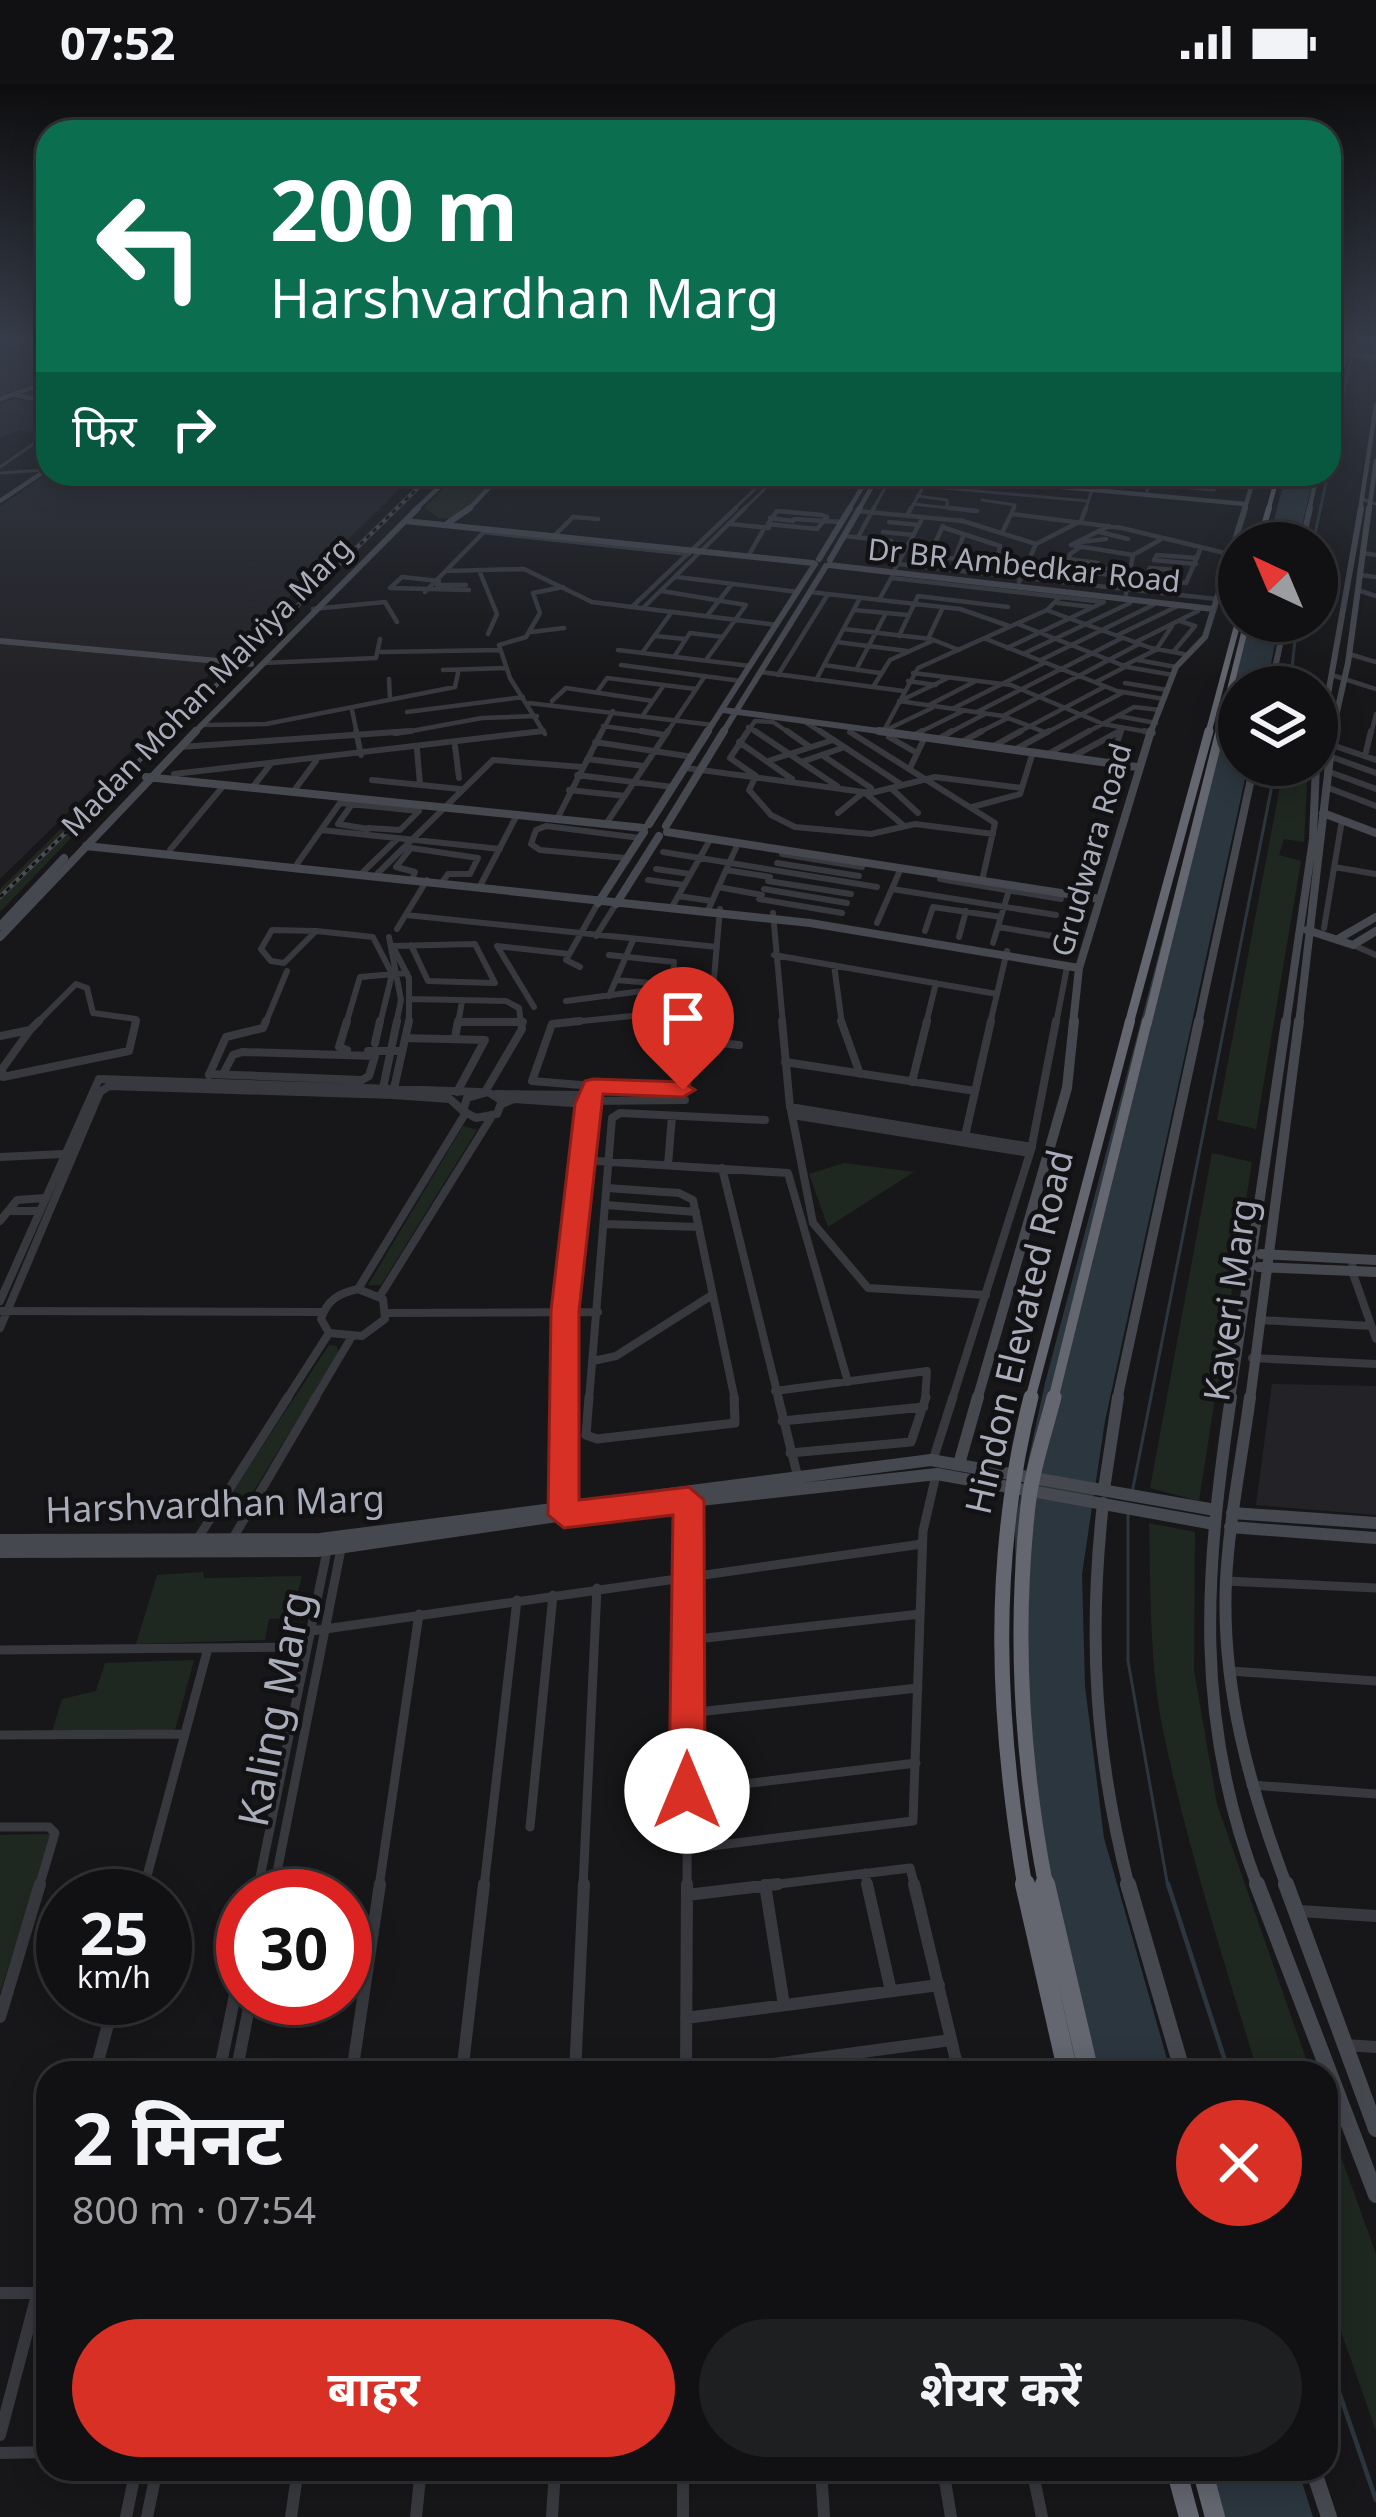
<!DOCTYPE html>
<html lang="hi">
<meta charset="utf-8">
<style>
body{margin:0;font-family:"Noto Sans","Noto Sans Devanagari",sans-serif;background:#1e1f21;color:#f1f3f6;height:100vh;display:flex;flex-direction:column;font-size:45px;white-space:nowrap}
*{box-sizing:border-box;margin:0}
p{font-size:39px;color:#9c9da0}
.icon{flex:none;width:66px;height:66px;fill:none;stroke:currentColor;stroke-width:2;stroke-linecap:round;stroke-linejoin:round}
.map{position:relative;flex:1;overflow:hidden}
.side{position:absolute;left:36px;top:1977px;width:1302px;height:420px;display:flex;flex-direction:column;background:#111113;border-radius:36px;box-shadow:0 6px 30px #0003,0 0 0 3px #303133}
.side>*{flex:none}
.hud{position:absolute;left:36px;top:36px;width:1305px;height:366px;border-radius:36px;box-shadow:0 6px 30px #0003,0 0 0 3px #303133;background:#0b6e4f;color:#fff;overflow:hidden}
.needle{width:78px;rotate:316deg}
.tools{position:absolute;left:1218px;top:438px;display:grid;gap:24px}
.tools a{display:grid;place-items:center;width:120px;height:120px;border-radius:50%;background:#111113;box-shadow:0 6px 30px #0003,0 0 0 3px #303133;font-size:60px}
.speed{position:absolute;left:36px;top:1785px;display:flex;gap:24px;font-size:60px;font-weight:700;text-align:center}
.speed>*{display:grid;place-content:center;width:156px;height:156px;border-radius:50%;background:#111113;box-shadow:0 6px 30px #0003,0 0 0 3px #303133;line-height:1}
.speed small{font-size:30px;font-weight:400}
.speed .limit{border:18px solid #d22;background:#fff;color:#111}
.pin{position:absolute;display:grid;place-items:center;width:102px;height:102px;color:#fff;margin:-123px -51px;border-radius:50% 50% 50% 0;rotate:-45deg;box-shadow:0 0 12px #0007}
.pin .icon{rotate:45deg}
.me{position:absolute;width:132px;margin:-66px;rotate:0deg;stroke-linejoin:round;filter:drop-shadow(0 0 9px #0008)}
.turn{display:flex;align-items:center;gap:42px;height:252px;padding:0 36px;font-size:54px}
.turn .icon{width:156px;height:156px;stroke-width:2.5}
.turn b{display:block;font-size:84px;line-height:102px}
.then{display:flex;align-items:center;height:114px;padding:0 36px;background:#0003;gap:24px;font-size:45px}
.round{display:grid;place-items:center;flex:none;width:126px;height:126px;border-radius:63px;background:#1e1f21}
.summary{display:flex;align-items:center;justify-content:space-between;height:204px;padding:0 36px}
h1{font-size:72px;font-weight:700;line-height:90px}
.cta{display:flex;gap:24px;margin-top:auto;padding:24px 36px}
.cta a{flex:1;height:138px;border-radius:72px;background:#d93025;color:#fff;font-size:48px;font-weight:700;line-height:138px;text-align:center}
.cta a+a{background:#1e1f21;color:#f1f3f6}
.status{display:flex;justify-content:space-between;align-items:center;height:84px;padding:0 60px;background:#111113;direction:ltr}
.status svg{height:33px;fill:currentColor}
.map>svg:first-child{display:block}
.built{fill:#232327}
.green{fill:#1f2820}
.water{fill:#2c363e}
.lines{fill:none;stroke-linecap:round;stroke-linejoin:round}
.stream-far1{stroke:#2c363e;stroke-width:3}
.stream{stroke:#2c363e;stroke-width:4.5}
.street-far5{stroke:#38393f;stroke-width:3}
.street-far4{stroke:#38393f;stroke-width:4.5}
.street-far3{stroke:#38393f;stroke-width:6}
.street-far2{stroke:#38393f;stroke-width:8}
.street-far1{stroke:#38393f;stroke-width:9}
.street{stroke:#38393f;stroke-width:12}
.secondary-far5{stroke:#46484f;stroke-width:4.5}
.secondary-far4{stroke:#46484f;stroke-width:6}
.secondary-far3{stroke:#46484f;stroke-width:8}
.secondary-far2{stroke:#46484f;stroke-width:10}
.secondary-far1{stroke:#46484f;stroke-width:12}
.secondary{stroke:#46484f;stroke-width:16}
.highway-far2{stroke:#646670;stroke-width:4.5}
.highway-far1{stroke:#646670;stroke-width:6}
.highway{stroke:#646670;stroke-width:20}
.rail-casing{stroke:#4b4d54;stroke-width:4.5}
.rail{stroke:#121214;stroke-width:3;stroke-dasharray:4.5;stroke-linecap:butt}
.highway-bridge-far4{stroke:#646670;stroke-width:6}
.highway-bridge-far3{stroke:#646670;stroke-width:9}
.highway-bridge-far2{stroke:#646670;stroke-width:10}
.highway-bridge-far1{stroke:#646670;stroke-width:15}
.highway-bridge{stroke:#646670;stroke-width:20}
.route{fill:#d93025;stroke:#8d1f18;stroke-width:3}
.labels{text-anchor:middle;stroke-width:9;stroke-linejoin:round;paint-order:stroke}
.far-street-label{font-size:30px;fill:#a9adba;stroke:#121214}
.street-label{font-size:36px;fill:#a9adba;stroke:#121214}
.near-street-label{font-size:42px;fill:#a9adba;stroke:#121214}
</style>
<div class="status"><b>07:52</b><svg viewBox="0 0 49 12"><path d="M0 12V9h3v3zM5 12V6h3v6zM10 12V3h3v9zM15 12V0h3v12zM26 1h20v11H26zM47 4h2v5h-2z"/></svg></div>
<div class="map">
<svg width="1376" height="2433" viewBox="0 0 1376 2433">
<rect width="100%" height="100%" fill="#171719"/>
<path class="built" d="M0 253H48V294L0 311Z
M15 315 48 321V351L19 346 0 354V320Z
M48 389 415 390 0 795V422Z
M1272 1300 1376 1302V1431L1256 1421Z"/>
<path class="green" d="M458 390H499L456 435 439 434 424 424Z
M1284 681H1308L1304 758 1284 755 1279 771 1301 777 1256 1045 1217 1036Z
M81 725 97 727 0 828V805Z
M463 1042 477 1046 381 1201H368Z
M1212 1069 1252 1078 1199 1417 1150 1404Z
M844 1079 914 1088 828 1143 809 1090Z
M329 1261 337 1262 338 1269 244 1423 225 1419Z
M1149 1439 1195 1448 1194 1586 1217 1720 1311 1989H1258C1224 1878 1188 1765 1164 1651 1149 1582 1151 1509 1149 1439Z
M203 1488 204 1494 302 1492 291 1534 269 1535 265 1556 136 1560 157 1491Z
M194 1576 174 1650 51 1651 62 1615 96 1607 105 1579Z
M51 1750 0 1909V1751Z
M1326 2031 1376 2170V2347L1326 2205Z"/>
<path class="water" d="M1286 390H1314L1298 459H1268Z
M1247 537H1280L1266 603H1239V681H1248L1105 1337 1082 1490 1085 1602 1104 1754 1171 1989H1078L1062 1936 1017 1644 1015 1438 1045 1299Z
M1197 2385H1298L1313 2433H1210Z"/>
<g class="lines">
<path class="stream-far1" d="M1352 268 1355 253
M1329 384 1351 274
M1313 459 1328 390
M1290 603 1297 537
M1132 1409 1276 681
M1128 1430V1577L1168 1803"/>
<path class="stream" d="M1168 1800 1229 1989
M1326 2270 1376 2416"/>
<path class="street-far5" d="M1357 256 1374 253
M0 383 45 352
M0 389 46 386
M1095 390 1148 395 1147 411
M1095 390 1096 396 1147 401
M1176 394 1218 398
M923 402 1088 417
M1176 403 1214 406 1222 390
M917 412 947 416V424
M1362 415 1376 420
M982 416 1015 421 1012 427
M913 420 976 427
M732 427 771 390
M742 427 780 390
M872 427 893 390
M910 427 930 390
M1085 427 1092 406"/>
<path class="street-far4" d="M949 424 977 427
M777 427 822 431 827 433 817 445 768 440Z
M857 427 963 437 1036 460
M1012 430 1122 444 1229 470
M907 432 911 424
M770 434 793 437
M794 435 841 438
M889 438 919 441
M731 440 769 444
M1109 442 1071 461 1133 471
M942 443 1000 462 996 479
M483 448 689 470
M883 448 913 451
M1100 448 1128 455
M1002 449 1014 424
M556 450 573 433 598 435
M845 452 891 457
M858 453 874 424
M1080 458 1106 455
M750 469 765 443
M1363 469 1376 471
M929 472 1026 482
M929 472 943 442
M955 474 964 450
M1068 475 1098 479
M1154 476 1157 471 1197 474
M1154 476 1196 480
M898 480 1216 515
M1078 482 1172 492
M895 485 923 433
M479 486 497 530 488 550
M1065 486 1186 499 1200 466
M448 487 524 485 592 518 777 541
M1147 489 1150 484 1175 486
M1360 491 1376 493
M677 493 798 508
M892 494 1104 518 1007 564
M439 497 402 493 390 504 469 506
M1019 498 1036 460 1081 437 1086 424
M1061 498 1070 470 1079 464
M437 501H466
M1358 506 1376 512
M662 507 746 521 706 576
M425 508 486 446
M810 508 960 525 1009 542
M1126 510 1133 471 1160 456
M879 516 893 491
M1058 519 1092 523
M633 522 736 424
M644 523 745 424
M313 525 385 518 397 538
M854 526 908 531
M1049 527 1151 564 1184 570
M707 532 732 500
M1018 540 1127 583 1173 591
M844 545 931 555 959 566
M531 548 564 544
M1118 551 1180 521
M655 552 685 555
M899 552 918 512 1008 523
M928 555 943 523
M986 555 1117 607 1164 615
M837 558 907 567
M1136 558 1198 527
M618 566 750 582
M1174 567 1195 542 1180 537
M381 568 500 566
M642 569 671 529
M1023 570 1130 519
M1349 570 1376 578
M674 573 690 549 723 553
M1041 576 1153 521
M1138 576 1176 583
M263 579 376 574 380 555
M621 581 741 597
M824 581 880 589
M1125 581 1156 566 1172 542
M443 586 506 584
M856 586 886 529
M761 588 903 607
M913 589 1011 601 1103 640 1153 649
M778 591 828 510
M1335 592 1376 605
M389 595 390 615
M816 596 860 514
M908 597 936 601
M1096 598 1125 583
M1125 599 1167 606
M873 603 890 576 932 557
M597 608 607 594 696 605
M902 616 948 594
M552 617 566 604 653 617
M899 617 1003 632 1047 649
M529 619 713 641
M929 621 974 598
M954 624 1044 579
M352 626 357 650
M407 628 523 613
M977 628 1122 554
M643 631 664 601
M1003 632 1139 560
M1118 632 1156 639
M805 638 824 650
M201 641 266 640 455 603 458 589
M603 642 661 650
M748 643 759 650
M886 646 932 624
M850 648 854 650
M883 648 918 584 1047 526 1060 513
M395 650 482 634 537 632
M545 650 510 594 499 561 526 553 540 529 533 509 563 503
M601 650 613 627
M666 650 705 592
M746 650 755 637 773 638 791 650
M916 650 963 627
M947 650 985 630
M976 650 1008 634
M1015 650 1104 603
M1044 650 1122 609
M1084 650 1134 623 1160 626
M1115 650 1121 647
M1120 650 1122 646
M1371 650 1376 630"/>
<path class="street-far3" d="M356 647 361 671
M641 647 665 651
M748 647 730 674 756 692 749 706 771 731 795 743 871 750 915 740 993 750
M755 647 837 702
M787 647 810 663
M820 647 902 701
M1144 647 1153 649
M850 648 995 739 982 797
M913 652 922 647
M889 653 917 669
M940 654 952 647
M1320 657 1376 676
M595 658 693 673
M739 658 792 695
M962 658 982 647
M455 662 459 694
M180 663 411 647
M992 663 1021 647
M1016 665 1049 647
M417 666 420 700
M1048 670 1089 647
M822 671 871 704
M1329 672 1376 689
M1365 672 1371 647
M1072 673 1120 647
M587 675 644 682
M768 677 833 656
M801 678 842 664
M1110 679 1121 647
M686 684 871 709 935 693 1022 704
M910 684 925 653
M1327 687 1376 705
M174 690 543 647
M577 691 673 703
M372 696 460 705
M1326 703 1376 722
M252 704 270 681
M892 705 918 729
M569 706 625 712
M293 708 316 677
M340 719 419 727 400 746 368 744
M352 720 338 740 368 745
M972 723 1020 710 1033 668
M838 729 864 708 903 741
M557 735 602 647
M606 740 668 647
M321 746 500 765
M170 766 224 701
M663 768 877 803
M782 770 862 783
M626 774 540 766 531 760 536 746 546 742 640 754
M777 779 859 792
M297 780 340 719
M1334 783 1376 790
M656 785 690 790
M726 786 770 793
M363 788 397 755
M378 789 493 676 582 683
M413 793 415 788 396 783 411 764 478 774 470 790H448L443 797
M940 795 1061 815
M648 796 684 801
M768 797 851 810
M718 803 762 811
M479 804 517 731
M764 805 847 819
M892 805 1056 831
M678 812 712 817
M759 815 842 829
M673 821 711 754
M709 824 736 764
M773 829 783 940
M406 831 717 863
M877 839 901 784
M998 843 1052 852
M1324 844 1342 736
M397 845 427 796
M272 846 316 847 284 879 271 877 261 865Z
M316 847 373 853 392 890 380 940
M925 847 933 823 1001 833
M596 852 616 820
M389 853 401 916 396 940
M959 853 966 827
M993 859 1010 803
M1353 861 1376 871
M391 862 475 860 495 899 428 897 411 861
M393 863 409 894V940
M774 871 997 910
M834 881 842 940
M580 883 566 876 598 819
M616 896 674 901
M609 912 633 856
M410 915 506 917 519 924 521 940
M566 917 673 903 674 878 609 871
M534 923 497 862 569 870
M458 938H523
M36 940 76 900 87 904 93 929 136 935 135 940
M265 940 287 887
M346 940 360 893 407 889
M458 940 462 917
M552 940 682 927 692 932 691 940
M710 940 720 825
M926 940 936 899
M990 940 1007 867
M1056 940 1067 883"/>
<path class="street-far2" d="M347 937 339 963 347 966
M580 937 552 940 532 997 593 1002
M711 937 709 958 739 961
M782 937 790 1023 1032 1063
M841 937 860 990
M458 938H523
M30 946 2 985 3 993 129 967 136 937
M30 946 39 937
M0 952 30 946
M405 954 485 956 457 1008
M455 954 458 937
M375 959 380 937
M368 967H402
M785 978 975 1007
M209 990 362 996 369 992 375 972 242 968 233 971 223 990
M209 991 226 953 263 944 266 937
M912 998 927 937
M593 1002 687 1004 692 937
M485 1008 522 945 521 937
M488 1008 502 1017 497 1030 476 1034 463 1027 467 1014Z
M382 1009 397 937
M393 1009 409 937
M496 1010 590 1011
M590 1011 593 1002
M588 1017 685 1016
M502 1020 514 1015 587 1020
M791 1026 813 1139 868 1204 986 1211
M792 1031 1030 1069
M965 1052 991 937
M0 1073 63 1070
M580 1076 788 1089 848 1298
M668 1081 672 1032
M722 1084 779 1316
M607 1104 679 1109 693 1116 735 1316
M606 1121 696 1128
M9 1127H39
M0 1137 17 1116 44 1114
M604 1140 699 1143
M1353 1175 1352 1187 1376 1255
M358 1205 465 1030
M358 1205 383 1215 385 1235 362 1252 329 1249 321 1235C327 1216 339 1209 358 1205Z
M380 1212 492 1032
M0 1217 99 995 480 1008
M0 1227 322 1228
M386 1229 598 1228
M1259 1236 1371 1242
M0 1244 100 1008 109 1002 393 1011 450 1015 462 1026
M1252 1274 1376 1280
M593 1277 616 1272 712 1211
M775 1307 927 1287 925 1316
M286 1316 329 1249
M314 1316 351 1254
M565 1316V1227L590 1011
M589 1316 612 1034 620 1029 765 1036
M952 1316 1031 1066 1056 937"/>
<path class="street-far1" d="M565 1313V1422
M589 1313 586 1351 597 1355 735 1339 734 1313
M778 1313 797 1390
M782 1337 924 1323
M790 1369 911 1358 926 1313
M933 1376 953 1313
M198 1454 288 1313
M233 1454 316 1313
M1226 1497 1376 1504
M311 1547 922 1460
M688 1556 920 1530
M0 1566 307 1563
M1230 1587 1376 1597
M688 1629 918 1604
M0 1651 184 1650
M1251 1701 1376 1710
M687 1707 916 1679
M0 1743H49L55 1749 39 1803
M530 1743 553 1511
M687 1765 913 1737 923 1447 936 1391
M865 1789 868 1803
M144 1803 208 1564
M258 1803 327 1467
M274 1803 342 1460
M379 1803 419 1530
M484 1803 517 1516
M583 1803 597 1504
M687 1803 689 1416
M753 1803 910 1784 915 1803"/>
<path class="street" d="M867 1800 891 1907
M914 1800 959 1989
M765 1801 784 1921
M687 1811 778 1800
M142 1812 145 1800
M256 1812 258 1800
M272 1812 274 1800
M1300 1827 1376 1832
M0 1933 40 1800
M686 1934 939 1901
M1345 1961 1376 1963
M95 1989 115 1914
M219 1989 243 1872
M236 1989 251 1914
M352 1989 380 1800
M462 1989 484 1800
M575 1989 584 1800
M686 1989 687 1800
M707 1989 951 1956
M0 2209H37
M0 2351 48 2169
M0 2369 48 2368
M683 2385V2433
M821 2385 824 2433
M943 2385 951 2433
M1032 2385 1042 2433
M126 2433 136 2385
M147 2433 157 2385
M291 2433 298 2385
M416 2433 421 2385
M552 2433 555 2385"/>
<path class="secondary-far5" d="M1329 267 1376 274
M16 311 48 318
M0 315 48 298
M1329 330 1345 275
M921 390 1245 420
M0 417 48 385
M414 427 453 390
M467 427 502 390
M848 427 870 390
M858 427 879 390
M1244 427 1255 390
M1309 427 1317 390
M1360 427 1376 321
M1369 427 1376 377"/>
<path class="secondary-far4" d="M405 437 813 479
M448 439 470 424
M1302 459 1310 424
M819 475 850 424
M830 476 860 424
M829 481 1213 525
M0 557 251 580
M1271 603 1285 537
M723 626 901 650
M193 650 418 424
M706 650 815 480
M722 650 826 482
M1150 650 1176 583 1205 553 1245 424
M1321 650 1361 424
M1332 650 1348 579 1369 424"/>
<path class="secondary-far3" d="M879 647 1137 683
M1317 668 1322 647
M146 693 644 744
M1323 729 1376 749
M649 740 708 647
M666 742 724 647
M667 748 1100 815
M86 762 810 839 1079 884
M598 819 644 748
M616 820 659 752
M0 842 64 774
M1307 846 1353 861 1376 847
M0 853 196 647
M1338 855 1376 833
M1073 940 1079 884 1151 647
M1198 940 1254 681
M1286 940 1313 755 1316 681
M1299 940 1333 647"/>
<path class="secondary-far2" d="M1261 1170 1376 1176
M1259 1183 1376 1188
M977 1316 1067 1004 1074 937
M1117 1316 1199 937
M1230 1316 1286 937
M1250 1316 1299 937"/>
<path class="secondary-far1" d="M1231 1313C1205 1488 1193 1635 1258 1803
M1250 1313C1242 1373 1229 1436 1226 1497 1221 1603 1250 1705 1287 1803
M959 1380 978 1313
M1104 1405 1118 1313
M1103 1419C1088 1555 1095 1670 1129 1803
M1232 1429 1376 1439
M1230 1443 1376 1454
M0 1456 320 1455 931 1376 1215 1426
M0 1468 317 1467 564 1431 937 1390 1214 1440"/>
<path class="secondary" d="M1128 1800 1183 1989
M1257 1800 1376 2111
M1286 1800 1376 2045
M1313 2385 1329 2433"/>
<path class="highway-far2" d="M1268 427 1278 390"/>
<path class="highway-far1" d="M1259 459 1269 424"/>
<path class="highway" d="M1176 2385 1189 2433
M1202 2385 1215 2433"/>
<defs>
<path id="rail" d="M0 813 432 390"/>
</defs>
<use href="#rail" class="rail-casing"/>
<use href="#rail" class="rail"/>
<path class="highway-bridge-far4" d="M1208 650 1239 534
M1219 650 1247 537"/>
<path class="highway-bridge-far3" d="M1129 940 1209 647
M1147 940 1220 647"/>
<path class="highway-bridge-far2" d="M1030 1316 1130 937
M1053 1316 1147 937"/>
<path class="highway-bridge-far1" d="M1025 1803C997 1637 989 1478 1031 1313
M1046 1803C1022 1679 1014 1548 1028 1422 1032 1386 1045 1348 1054 1313"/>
<path class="highway-bridge" d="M1025 1800 1068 1989
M1045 1800 1089 1989"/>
</g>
<linearGradient id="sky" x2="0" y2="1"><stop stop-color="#0d0d0e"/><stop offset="0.43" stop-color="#363c49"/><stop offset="1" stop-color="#363c49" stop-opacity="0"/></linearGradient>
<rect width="1376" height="594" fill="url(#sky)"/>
<path class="route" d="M593 995 683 998 695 1006 683 1013 603 1010 579 1227V1416L689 1403 704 1416 705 1707 700 1719 687 1724 675 1719 669 1707 673 1431 564 1444 548 1431 551 1227 575 1020 585 997Z"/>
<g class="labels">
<g class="far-street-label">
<text transform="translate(1024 482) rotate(6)" y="10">Dr BR Ambedkar Road</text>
<text transform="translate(207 603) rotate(-46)" y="10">Madan Mohan Malviya Marg</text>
<text transform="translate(1092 766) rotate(-74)" y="10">Grudwara Road</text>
</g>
<g class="street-label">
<text transform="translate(1230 1216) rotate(-82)" y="13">Kaveri Marg</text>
<text transform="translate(1019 1248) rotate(-77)" y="13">Hindon Elevated Road</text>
<text transform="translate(215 1420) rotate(-2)" y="13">Harshvardhan Marg</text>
</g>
<g class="near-street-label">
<text transform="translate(275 1625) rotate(-79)" y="15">Kaling Marg</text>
</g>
</g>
</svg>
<div class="tools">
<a><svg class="needle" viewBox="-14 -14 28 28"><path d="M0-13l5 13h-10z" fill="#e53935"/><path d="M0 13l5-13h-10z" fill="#9c9da0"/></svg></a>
<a><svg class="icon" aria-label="layers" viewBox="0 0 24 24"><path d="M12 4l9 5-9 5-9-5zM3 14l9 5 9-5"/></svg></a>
</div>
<div class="speed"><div>25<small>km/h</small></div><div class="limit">30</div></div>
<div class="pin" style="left:683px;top:1006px;background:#d93025"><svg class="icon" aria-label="arrive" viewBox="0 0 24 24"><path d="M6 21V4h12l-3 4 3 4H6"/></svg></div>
<svg class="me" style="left:687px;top:1707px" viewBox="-20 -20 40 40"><circle r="19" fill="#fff"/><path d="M0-13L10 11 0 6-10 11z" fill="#d93025"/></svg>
<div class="hud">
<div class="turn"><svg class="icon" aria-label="left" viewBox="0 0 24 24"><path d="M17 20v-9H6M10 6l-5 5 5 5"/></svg><div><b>200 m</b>Harshvardhan Marg</div></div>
<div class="then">फिर<svg class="icon" aria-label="right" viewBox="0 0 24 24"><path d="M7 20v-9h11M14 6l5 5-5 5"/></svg></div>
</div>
<section class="side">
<div class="summary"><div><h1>2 मिनट</h1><p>800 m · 07:54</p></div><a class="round" style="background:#d93025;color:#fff"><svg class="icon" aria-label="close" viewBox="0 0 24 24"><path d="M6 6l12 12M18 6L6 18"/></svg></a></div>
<div class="cta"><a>बाहर</a><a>शेयर करें</a></div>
</section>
</div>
